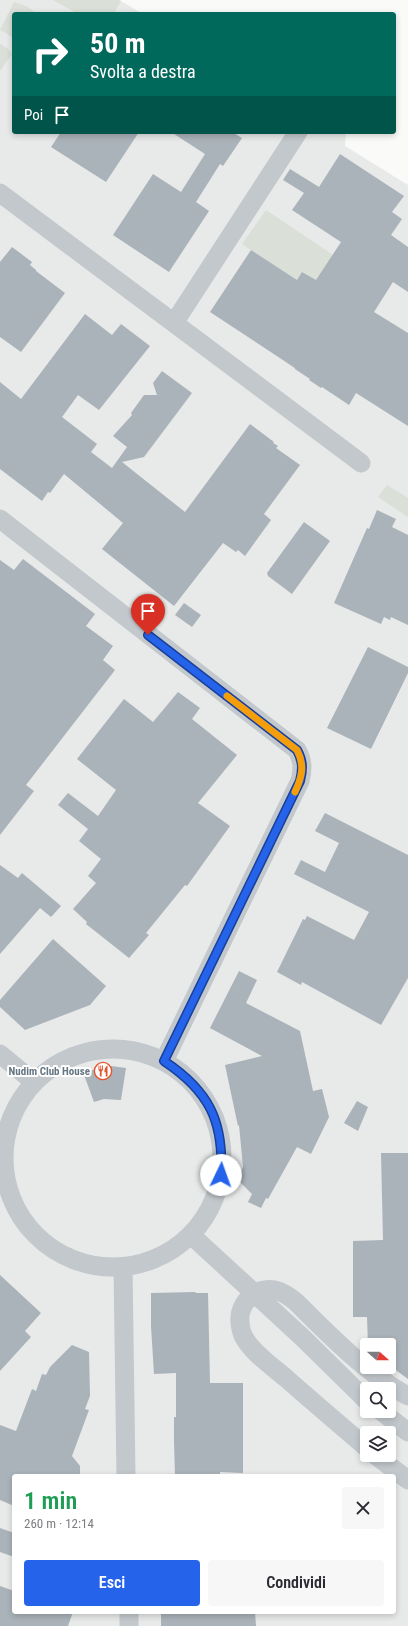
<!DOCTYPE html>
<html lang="it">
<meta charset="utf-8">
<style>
body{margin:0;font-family:"Roboto Condensed",sans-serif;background:#f7f7f7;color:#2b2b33;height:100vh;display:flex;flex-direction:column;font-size:15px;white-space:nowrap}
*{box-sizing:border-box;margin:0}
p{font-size:13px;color:#7c7c81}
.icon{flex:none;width:22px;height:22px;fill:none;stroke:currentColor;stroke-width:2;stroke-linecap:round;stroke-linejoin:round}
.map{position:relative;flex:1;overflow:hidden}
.side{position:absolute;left:12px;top:1474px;width:384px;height:140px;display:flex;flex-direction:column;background:#fff;border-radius:4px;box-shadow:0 2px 6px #0003}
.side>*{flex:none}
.hud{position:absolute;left:12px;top:12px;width:384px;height:122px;border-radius:4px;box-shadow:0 2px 6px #0003;background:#00695c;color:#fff;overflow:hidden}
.needle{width:26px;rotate:111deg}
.fabs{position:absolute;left:360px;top:1338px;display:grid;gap:8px}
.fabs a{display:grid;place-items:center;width:36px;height:36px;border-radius:4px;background:#fff;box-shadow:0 2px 6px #0003;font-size:20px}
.pin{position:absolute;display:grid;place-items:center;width:34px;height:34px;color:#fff;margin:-41px -17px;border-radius:50% 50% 50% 0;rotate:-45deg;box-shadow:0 0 4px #0007}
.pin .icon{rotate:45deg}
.me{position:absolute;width:44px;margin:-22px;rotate:3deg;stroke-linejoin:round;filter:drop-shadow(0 0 3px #0008)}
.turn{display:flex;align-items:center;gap:14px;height:84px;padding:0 12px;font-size:18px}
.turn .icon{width:52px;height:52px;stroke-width:2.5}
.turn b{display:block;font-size:28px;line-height:34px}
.then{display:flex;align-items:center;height:38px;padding:0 12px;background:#0003;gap:8px;font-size:15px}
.round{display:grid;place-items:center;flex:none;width:42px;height:42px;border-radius:4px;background:#f7f7f7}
.summary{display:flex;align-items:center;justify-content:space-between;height:68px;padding:0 12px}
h1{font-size:24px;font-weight:600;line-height:30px;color:#1e9e55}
.action{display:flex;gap:8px;margin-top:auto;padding:8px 12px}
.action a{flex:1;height:46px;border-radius:4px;background:#2563eb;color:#fff;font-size:16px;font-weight:600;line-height:46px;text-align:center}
.action a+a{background:#f7f7f7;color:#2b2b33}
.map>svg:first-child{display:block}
.built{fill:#e8e9e9;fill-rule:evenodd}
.green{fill:#dadfd7}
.building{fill:#aab3b9}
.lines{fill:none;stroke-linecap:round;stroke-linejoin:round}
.minor{stroke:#c3c8cc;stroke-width:19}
.route-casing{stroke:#184099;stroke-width:10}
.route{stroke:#2563eb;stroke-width:7}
.slow{stroke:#f59e0b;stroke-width:7}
.labels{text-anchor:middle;stroke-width:4;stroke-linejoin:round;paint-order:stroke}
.poi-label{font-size:11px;font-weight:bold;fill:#657683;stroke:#fff;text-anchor:end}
</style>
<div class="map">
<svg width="408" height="1626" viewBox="0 0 408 1626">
<rect width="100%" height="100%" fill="#fafaf8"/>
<path class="built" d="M0 0H119L143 14H14V132H346L345 146 408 185V1626H0ZM367 1345H389V1367H367ZM367 1389H389V1411H367ZM367 1433H389V1455H367ZM14 1476H394V1612H14Z"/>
<path class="green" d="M53 0H119L121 1 114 13 111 14H78Z
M14 2 28 7 37 14H14V38L0 30Z
M0 44 7 48 12 54 0 71Z
M266 210 333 255 322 271 333 278 332 312 295 369 275 354 321 284 303 272 297 280 242 244Z
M387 485 408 498V517L378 497Z"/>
<path class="building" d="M61 132H139L106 182 51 147Z
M171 132H232L242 138 223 166 220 164 196 202 209 211 169 272 113 235 153 174 181 192 205 154Z
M340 154 404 196 392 212 402 219 391 235 408 247V292L393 282 374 312 408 333V426L356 393 349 405 322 387 321 388 309 380 310 379 295 369V368L210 312 251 250 297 280 302 272 316 280 341 242 292 210 304 193 283 180 290 169 319 187Z
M12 247 32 262 30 265 36 270V271L65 293 21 352 0 337V262Z
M85 314 112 335 121 324 150 346 99 410 78 395 62 417 97 444 91 452 112 468 127 447 113 436 132 415 131 413 144 395H157L153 383 162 371 192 393 144 457 122 462 185 512 250 424 274 442 273 443 278 446 276 448 300 465 264 514 271 520 245 556 238 550 236 552 223 543 174 606 102 549 123 523 64 474 50 493 48 492 42 501 0 469V382L21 399Z
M377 510 396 519 392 527 408 535V625L391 617 390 620 384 617 381 624 334 603 367 528 369 529Z
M304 522 330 541 292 594 268 576 267 573Z
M23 559 95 614 86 626 113 646 103 660 115 670 26 785 34 791 0 835V560L14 570Z
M184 603 201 615 192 627 175 615Z
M368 647 408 667V673L371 749 327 728Z
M178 692 200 708 192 719 237 755 198 803 230 826 187 886 185 885 146 933 149 935 129 958 86 924 87 922 73 909 96 883 88 876 101 859 79 841 88 829 58 805 68 793 98 816 116 790 77 759 124 699 153 722Z
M325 813 408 855V978L381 1025 302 982 301 985 277 972 303 919 305 920 307 916 354 940 369 912 294 874 301 860 325 872 339 843 315 831Z
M0 865 18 878 22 873 61 906 51 917 40 908 0 954Z
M53 939 106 986 90 1005 25 1030 0 1007V1000Z
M239 971 257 980 246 1003 300 1031 313 1091 322 1089 329 1117 311 1154 297 1147 268 1199 266 1198 261 1208 248 1202 252 1194 237 1179 243 1167 239 1125 238 1126 225 1065 262 1056 210 1028Z
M111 1066 126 1068 121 1100 104 1099 94 1102 83 1072Z
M357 1101 368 1107 358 1131 344 1123Z
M381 1153H408V1379L389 1365V1345H368L367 1317H353V1241L383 1240Z
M0 1275 41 1313 25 1331 31 1337 0 1371Z
M195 1292 196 1293H208L210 1383H243V1473L220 1472V1476H175L174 1442V1417H176V1373L154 1374 151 1326V1293Z
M72 1345 89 1352 90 1396 85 1409 89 1410 72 1456 80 1466V1476H14V1506L0 1500V1425L16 1431 32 1389 36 1391 42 1374 46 1375 50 1367Z
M0 1528 14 1533V1557L0 1552Z
M0 1586 14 1591V1612H73L68 1626H0Z
M161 1612H255L256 1626H161Z"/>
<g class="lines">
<path class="minor" d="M0 193 361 463
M174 323 298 132
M0 519 297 750C303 761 303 769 300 781L164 1061
M4 1158a109 109 0 1 1 218 0a109 109 0 1 1-218 0Z
M0 1054 34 1082
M191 1235 303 1338 367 1401
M123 1267 126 1476
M381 1411 408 1432
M367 1448C340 1425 313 1402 287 1379 273 1367 254 1354 245 1339 242 1335 240 1326 240 1322 238 1303 256 1286 275 1290 283 1292 290 1297 296 1302 328 1334 367 1374 408 1396
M375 1455 408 1480
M129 1612V1626"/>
</g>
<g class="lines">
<defs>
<path id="route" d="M148 635 297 750C303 761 303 769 300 781L164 1061C209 1091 224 1121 221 1175"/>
</defs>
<use href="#route" class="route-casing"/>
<use href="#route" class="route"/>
<path class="slow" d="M227 696 297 750C305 765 302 777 295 792"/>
</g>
<defs>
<symbol id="restaurant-ring" viewBox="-11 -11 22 22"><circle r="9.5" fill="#fff" stroke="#e4572e" stroke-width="1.5"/><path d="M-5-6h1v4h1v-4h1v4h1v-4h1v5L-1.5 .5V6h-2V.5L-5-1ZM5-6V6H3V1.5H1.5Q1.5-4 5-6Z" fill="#e4572e"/></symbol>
</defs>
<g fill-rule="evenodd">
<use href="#restaurant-ring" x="93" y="1061" width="20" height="20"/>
</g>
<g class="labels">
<g class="poi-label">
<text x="90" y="1075">Nudim Club House</text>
</g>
</g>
</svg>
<div class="fabs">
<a><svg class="needle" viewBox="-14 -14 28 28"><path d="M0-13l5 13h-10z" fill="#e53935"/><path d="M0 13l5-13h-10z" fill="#7c7c81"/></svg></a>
<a><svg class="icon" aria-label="search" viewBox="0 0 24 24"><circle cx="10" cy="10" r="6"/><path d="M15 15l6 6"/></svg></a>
<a><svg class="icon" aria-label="layers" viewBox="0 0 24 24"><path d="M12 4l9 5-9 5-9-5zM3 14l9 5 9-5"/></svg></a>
</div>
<div class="pin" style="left:148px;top:635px;background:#d93025"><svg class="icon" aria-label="arrive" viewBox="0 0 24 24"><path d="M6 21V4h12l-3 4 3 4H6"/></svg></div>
<svg class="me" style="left:221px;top:1175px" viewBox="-20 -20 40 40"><circle r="19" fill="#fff"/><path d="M0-13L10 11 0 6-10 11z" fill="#2563eb"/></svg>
<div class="hud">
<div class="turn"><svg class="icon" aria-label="right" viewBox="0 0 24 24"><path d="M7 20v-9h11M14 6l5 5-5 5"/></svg><div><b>50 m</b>Svolta a destra</div></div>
<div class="then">Poi<svg class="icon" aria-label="arrive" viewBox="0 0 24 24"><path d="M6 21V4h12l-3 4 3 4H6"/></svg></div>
</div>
<section class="side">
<div class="summary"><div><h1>1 min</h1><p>260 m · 12:14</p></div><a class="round"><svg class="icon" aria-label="close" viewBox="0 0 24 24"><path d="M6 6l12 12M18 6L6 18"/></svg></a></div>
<div class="action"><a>Esci</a><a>Condividi</a></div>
</section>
</div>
